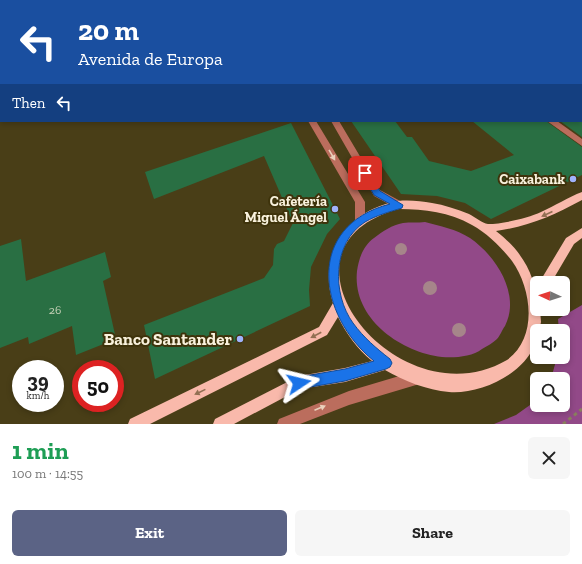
<!DOCTYPE html>
<meta charset="utf-8">
<style>
body{margin:0;font-family:"Zilla Slab",serif;background:#f6f6f6;color:#222;height:100vh;display:flex;flex-direction:column;font-size:15px;white-space:nowrap}
*{box-sizing:border-box;margin:0}
p{font-size:13px;color:#767676}
.icon{flex:none;width:22px;height:22px;fill:none;stroke:currentColor;stroke-width:2;stroke-linecap:round;stroke-linejoin:round}
.map{position:relative;height:424px;overflow:hidden}
.sheet{display:flex;flex-direction:column;background:#fff;flex:1}
.sheet>*{flex:none}
.guide{position:absolute;left:0px;top:0px;width:582px;height:122px;box-shadow:0 2px 6px #0003;background:#1a4fa0;color:#fff;overflow:hidden}
.needle{width:26px;rotate:273deg}
.controls{position:absolute;left:530px;top:276px;display:grid;gap:8px}
.controls a{display:grid;place-items:center;width:40px;height:40px;border-radius:6px;background:#fff;box-shadow:0 2px 6px #0003;font-size:20px}
.speed{position:absolute;left:12px;top:360px;display:flex;gap:8px;font-size:20px;font-weight:700;text-align:center}
.speed>*{display:grid;place-content:center;width:52px;height:52px;border-radius:50%;background:#fff;box-shadow:0 2px 6px #0003;line-height:1}
.speed small{font-size:10px;font-weight:400}
.speed .limit{border:6px solid #d22;background:#fff;color:#111}
.pin{position:absolute;display:grid;place-items:center;width:34px;height:34px;color:#fff;margin:-17px;border-radius:8px;box-shadow:0 2px 6px #0006}
.me{position:absolute;width:44px;margin:-22px;rotate:80deg;stroke-linejoin:round;filter:drop-shadow(0 0 3px #0008)}
.turn{display:flex;align-items:center;gap:14px;height:84px;padding:0 12px;font-size:18px}
.turn .icon{width:52px;height:52px;stroke-width:2.5}
.turn b{display:block;font-size:28px;line-height:34px}
.then{display:flex;align-items:center;height:38px;padding:0 12px;background:#0003;gap:8px;font-size:15px}
.round{display:grid;place-items:center;flex:none;width:42px;height:42px;border-radius:6px;background:#f6f6f6}
.overview{display:flex;align-items:center;justify-content:space-between;height:68px;padding:0 12px}
h1{font-size:24px;font-weight:800;line-height:30px;color:#1e9e55}
.cta{display:flex;gap:8px;margin-top:auto;padding:8px 12px}
.cta a{flex:1;height:46px;border-radius:6px;background:#5b6385;color:#fff;font-size:16px;font-weight:800;line-height:46px;text-align:center}
.cta a+a{background:#f6f6f6;color:#222}
.map>svg:first-child{display:block}
.green{fill:#924988}
.building{fill:#296f43}
.lines{fill:none;stroke-linecap:round;stroke-linejoin:round}
.path-far1{stroke:#887e5d;stroke-width:1.5;stroke-dasharray:2 2;stroke-linecap:butt}
.path{stroke:#887e5d;stroke-width:3;stroke-dasharray:3.5 3.5;stroke-linecap:butt}
.minor{fill:#bb6d5d;fill-rule:evenodd}
.major{fill:#f9b9ab;fill-rule:evenodd}
.tree{fill:#a6858a}
.oneway{fill:#ead1bd}
.oneway2{fill:#926f53}
.route{fill:#1a73e8;stroke:#114b97}
.poi-dot{fill:#a0b3fd;stroke:#3e330b;stroke-width:1.5}
.labels{text-anchor:middle;stroke-width:4;stroke-linejoin:round;paint-order:stroke}
.number-label{font-size:12px;fill:#c5d1b6}
.poi-label{font-size:14px;font-weight:bold;fill:#f9f2dd;stroke:#3e330b;text-anchor:end}
.near-poi-label{font-size:17px;font-weight:bold;fill:#f9f2dd;stroke:#3e330b;text-anchor:end}
</style>
<div class="map">
<svg width="582" height="424" viewBox="0 0 582 424">
<rect width="100%" height="100%" fill="#493e17"/>
<path class="green" d="M425 222C440 226 456 229 470 238 496 256 521 294 505 326 502 330 500 336 497 339 493 343 487 346 482 349 472 357 454 358 442 357 400 352 352 318 357 271 359 258 363 246 374 238 383 231 392 225 403 223 410 222 418 223 425 222Z
M582 305V424H494L516 415 537 400V405H563V379H551L557 357H563V331H559L558 319Z"/>
<path class="building" d="M351 121H395L407 137H412L429 161 471 171 514 155 472 121H546L582 147V175L491 219 465 203 437 196 401 194Z
M560 121H582V137Z
M291 123 340 219 327 234 311 267 309 290 310 306 155 379 144 325 264 278 273 265 274 249 277 244 284 241 293 223 264 156 154 199 145 172Z
M21 239 26 281 105 252 111 277 103 281 116 339 76 355 72 326 29 344 28 337 0 348V246Z"/>
<g class="lines">
<path class="path-far1" d="M444 0 446 1
M507 0 509 1
M425 1 428 0"/>
<path class="path" d="M563 424 582 409"/>
<path class="minor" d="M262 0H268L269 1H263Z
M381 0H388L389 1H382Z
M556 0H563L564 1H557Z
M581 9H582V13H581Z
M308 121H316L365 202V221L364 224H356L355 221V202Z
M331 121H339L380 190 402 202 404 205 402 208H396L374 196Z
M547 121H557L582 139V146Z
M416 371 421 373 423 378 421 383 416 385 349 405 300 424H277L279 419 349 391Z"/>
<path class="major" d="M582 192V200C552 216 530 226 496 231 522 251 537 276 537 309H540L541 322 539 331H537C537 369 482 395 449 392 427 390 404 381 385 370L345 382 300 389 234 424H213L215 419 299 376 345 368 372 361C357 349 346 333 338 317L327 335 150 424H128L130 419 319 327 333 303C317 253 347 210 398 201 409 200 421 201 432 203 444 205 457 209 469 214 475 217 482 223 488 224 503 224 528 218 541 212 555 206 568 197 582 192ZM399 209C425 209 449 212 472 225 488 234 501 247 512 261 532 289 538 338 507 360 398 424 257 247 399 209Z
M582 228V238L574 244 551 283H539L566 238Z"/>
</g>
<g class="tree">
<circle cx="401" cy="249" r="6"/>
<circle cx="430" cy="288" r="7"/>
<circle cx="459" cy="330" r="7"/>
</g>
<defs><path id="oneway-solid" d="M-6-.8H1V-3.2L6.5 0L1 3.2V.8H-6Z"/></defs>
<g class="oneway">
<use href="#oneway-solid" transform="translate(332 155) rotate(60)"/>
<use href="#oneway-solid" transform="translate(320 408) rotate(-23)"/>
</g>
<g class="oneway2">
<use href="#oneway-solid" transform="translate(547 214) rotate(155)"/>
<use href="#oneway-solid" transform="translate(316 335) rotate(152)"/>
<use href="#oneway-solid" transform="translate(200 392) rotate(154)"/>
</g>
<path class="route" d="M365 170 368 171 380 191 403 205 402 208C389 212 377 215 365 222 332 243 332 294 353 323 364 338 376 348 390 359L392 363 390 367 386 369 345 381 299 389 295 388 293 383 295 379 299 377 345 369 374 361C317 315 305 226 390 204L374 195 361 173Z"/>
<g class="poi-dot">
<circle cx="573" cy="179" r="4"/>
<circle cx="335" cy="209" r="4"/>
<circle cx="240" cy="339" r="4"/>
</g>
<g class="labels">
<g class="number-label">
<text x="55" y="314">26</text>
</g>
<g class="poi-label">
<text x="565" y="184">Caixabank</text>
<text x="327" y="206">Cafetería<tspan x="327" dy="16">Miguel Ángel</tspan></text>
</g>
<g class="near-poi-label">
<text x="232" y="345">Banco Santander</text>
</g>
</g>
</svg>
<div class="controls">
<a><svg class="needle" viewBox="-14 -14 28 28"><path d="M0-13l5 13h-10z" fill="#e53935"/><path d="M0 13l5-13h-10z" fill="#767676"/></svg></a>
<a><svg class="icon" aria-label="sound" viewBox="0 0 24 24"><path d="M4 9h4l5-4v14l-5-4H4zM17 9q2 3 0 6"/></svg></a>
<a><svg class="icon" aria-label="search" viewBox="0 0 24 24"><circle cx="10" cy="10" r="6"/><path d="M15 15l6 6"/></svg></a>
</div>
<div class="speed"><div>39<small>km/h</small></div><div class="limit">50</div></div>
<div class="pin" style="left:365px;top:173px;background:#d93025"><svg class="icon" aria-label="arrive" viewBox="0 0 24 24"><path d="M6 21V4h12l-3 4 3 4H6"/></svg></div>
<svg class="me" style="left:299px;top:383px" viewBox="-20 -20 40 40"><path d="M0-17L14 15 0 8-14 15z" fill="#1a73e8" stroke="#fff" stroke-width="4"/></svg>
<div class="guide">
<div class="turn"><svg class="icon" aria-label="left" viewBox="0 0 24 24"><path d="M17 20v-9H6M10 6l-5 5 5 5"/></svg><div><b>20 m</b>Avenida de Europa</div></div>
<div class="then">Then<svg class="icon" aria-label="left" viewBox="0 0 24 24"><path d="M17 20v-9H6M10 6l-5 5 5 5"/></svg></div>
</div>
</div>
<section class="sheet">
<div class="overview"><div><h1>1 min</h1><p>100 m · 14:55</p></div><a class="round"><svg class="icon" aria-label="close" viewBox="0 0 24 24"><path d="M6 6l12 12M18 6L6 18"/></svg></a></div>
<div class="cta"><a>Exit</a><a>Share</a></div>
</section>
